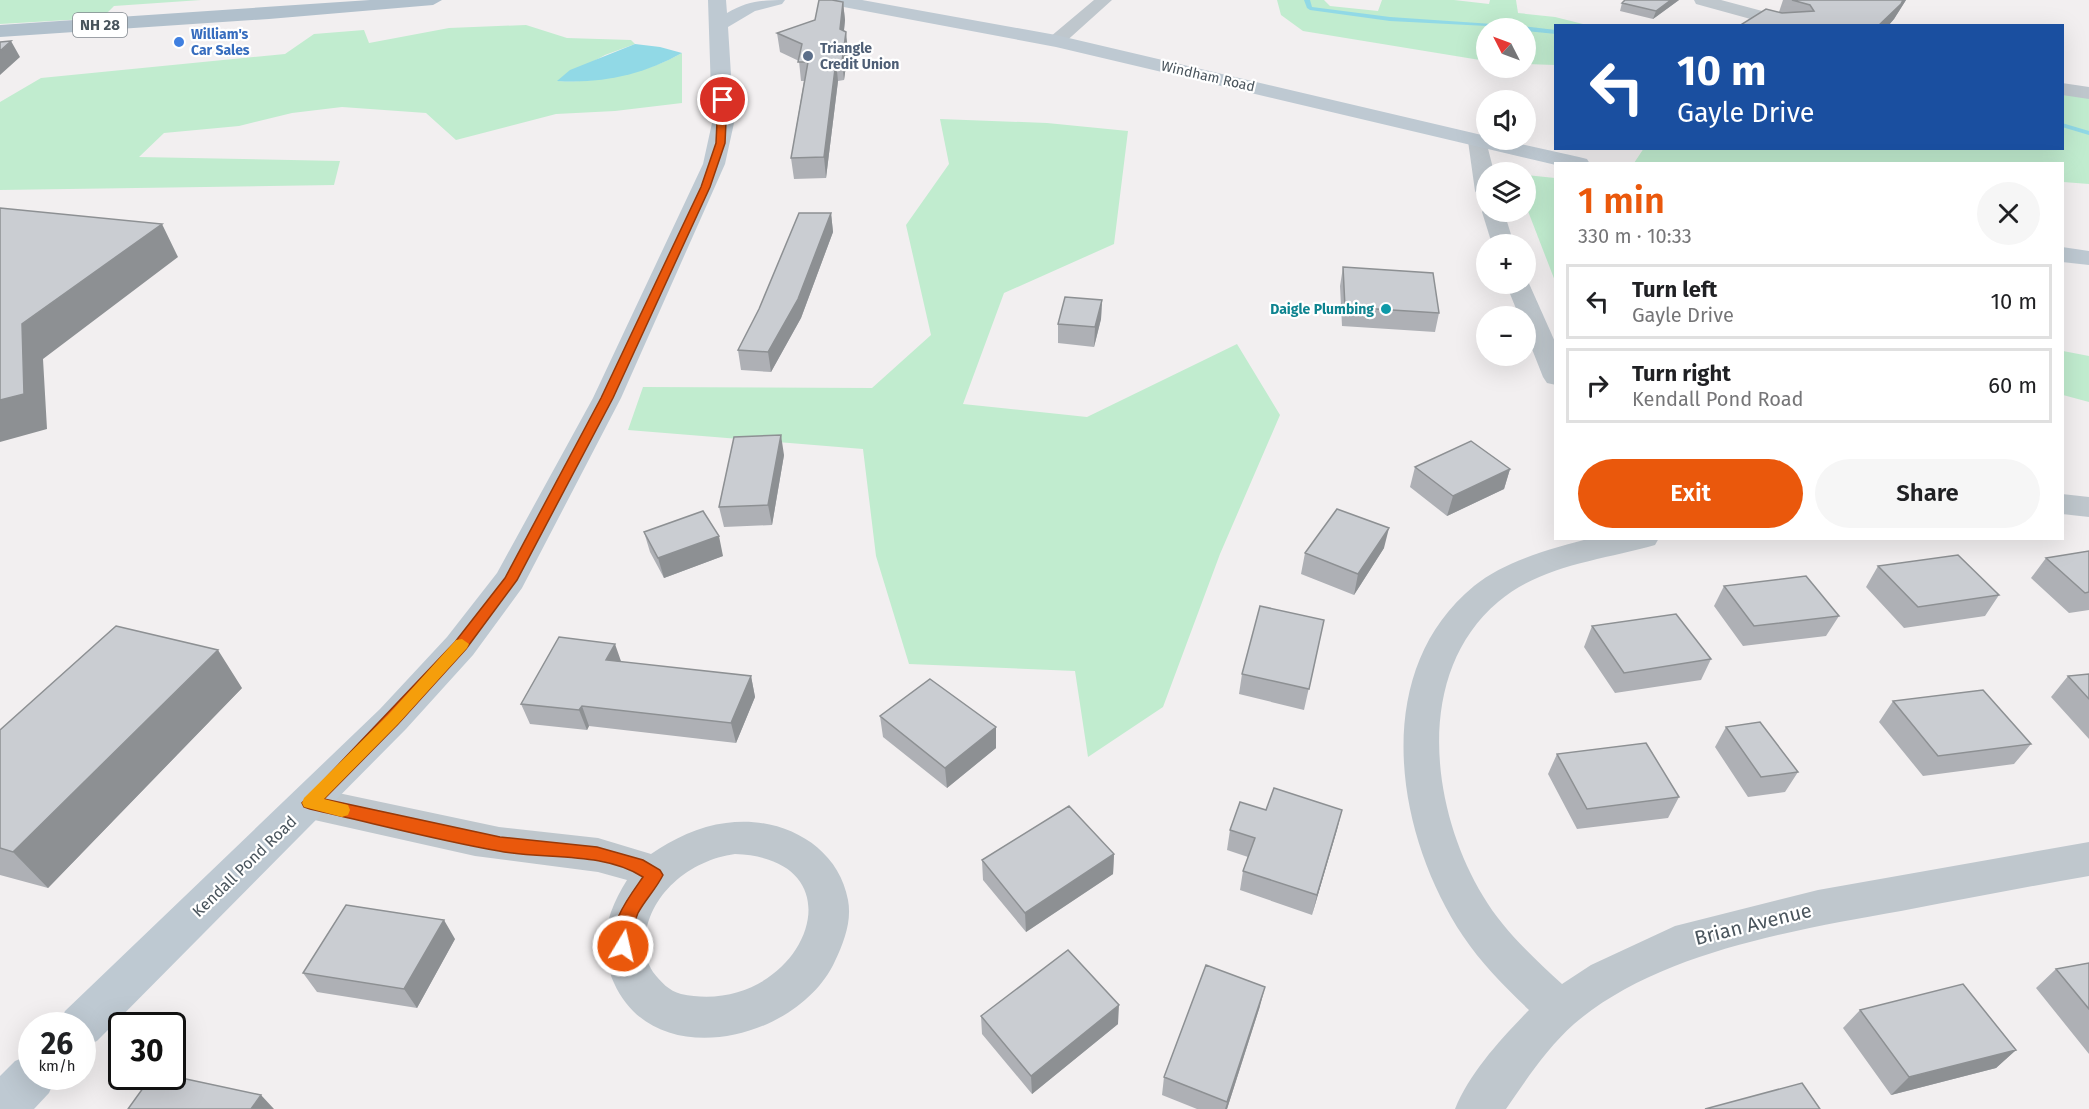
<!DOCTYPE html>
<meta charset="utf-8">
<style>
body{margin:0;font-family:"Fira Sans",sans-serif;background:#f6f6f6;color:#202124;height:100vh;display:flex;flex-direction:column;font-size:22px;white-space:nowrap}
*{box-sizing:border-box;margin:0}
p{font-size:20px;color:#757577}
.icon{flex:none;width:33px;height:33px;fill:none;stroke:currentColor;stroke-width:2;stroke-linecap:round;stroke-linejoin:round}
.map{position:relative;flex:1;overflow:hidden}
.panel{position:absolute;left:1554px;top:162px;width:510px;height:378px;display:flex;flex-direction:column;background:#fff;border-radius:0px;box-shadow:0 6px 24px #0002}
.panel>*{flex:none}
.guide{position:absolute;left:1554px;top:24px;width:510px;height:126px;border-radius:0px;box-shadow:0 6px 24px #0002;background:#1a4fa0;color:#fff;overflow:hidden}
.needle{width:39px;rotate:312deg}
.buttons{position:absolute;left:1476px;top:18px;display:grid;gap:12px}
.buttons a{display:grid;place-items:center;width:60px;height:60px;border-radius:50%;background:#fff;box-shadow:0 6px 24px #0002;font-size:30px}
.speed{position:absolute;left:18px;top:1012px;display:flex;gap:12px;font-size:30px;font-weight:700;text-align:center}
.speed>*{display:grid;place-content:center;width:78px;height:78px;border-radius:50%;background:#fff;box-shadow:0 6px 24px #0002;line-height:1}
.speed small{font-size:15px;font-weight:400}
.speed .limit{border:3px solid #111;border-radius:9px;background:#fff;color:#111}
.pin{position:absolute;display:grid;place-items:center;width:51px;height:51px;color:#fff;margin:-26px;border:3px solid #fff;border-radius:50%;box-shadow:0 2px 6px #0007}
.me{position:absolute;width:66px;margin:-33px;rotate:9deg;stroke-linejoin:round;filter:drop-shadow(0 0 4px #0008)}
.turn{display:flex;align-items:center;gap:21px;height:126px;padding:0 24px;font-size:27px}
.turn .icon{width:78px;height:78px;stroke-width:2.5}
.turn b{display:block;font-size:42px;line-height:51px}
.round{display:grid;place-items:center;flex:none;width:63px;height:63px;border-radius:32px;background:#f6f6f6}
.headline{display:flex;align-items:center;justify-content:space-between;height:102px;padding:0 24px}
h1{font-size:36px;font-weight:600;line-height:45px;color:#ea580c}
.button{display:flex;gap:12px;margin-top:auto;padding:12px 24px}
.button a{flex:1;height:69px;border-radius:36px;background:#ea580c;color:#fff;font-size:24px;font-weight:600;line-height:69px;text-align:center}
.button a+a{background:#f6f6f6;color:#202124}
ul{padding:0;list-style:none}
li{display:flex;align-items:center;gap:18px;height:75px;margin:0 12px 9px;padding:0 12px;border:3px solid #e0e0e0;border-radius:0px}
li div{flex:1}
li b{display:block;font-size:22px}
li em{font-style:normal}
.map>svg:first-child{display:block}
.green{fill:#c1eccf}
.water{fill:#91d9e6}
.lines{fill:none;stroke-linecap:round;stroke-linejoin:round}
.stream{fill:#91d9e6;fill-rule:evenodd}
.street{fill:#bfc7cd;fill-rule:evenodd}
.secondary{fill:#bec9d2;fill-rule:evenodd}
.primary{fill:#b1c0cc;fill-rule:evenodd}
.wall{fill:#aeb0b5}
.shaded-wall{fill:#8d9093}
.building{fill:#cacdd2;stroke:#8d9093;stroke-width:1.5}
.route{fill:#ea580c;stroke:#983908;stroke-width:1.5}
.slow{fill:#f59e0b}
.shop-dot{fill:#3f7fe0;stroke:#fff;stroke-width:2}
.service-dot{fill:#5c6f8a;stroke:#fff;stroke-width:2}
.culture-dot{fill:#0f9aa8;stroke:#fff;stroke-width:2}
.labels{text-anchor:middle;stroke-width:4.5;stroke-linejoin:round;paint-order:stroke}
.far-shop-label{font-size:14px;font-weight:bold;fill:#366cbe;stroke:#fff;text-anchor:start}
.far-service-label{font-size:14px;font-weight:bold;fill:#4e5e75;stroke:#fff;text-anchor:start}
.far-street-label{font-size:14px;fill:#49545c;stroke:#fff}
.far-culture-label{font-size:14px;font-weight:bold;fill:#0d838f;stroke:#fff;text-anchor:end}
.shield{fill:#fff;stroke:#80878d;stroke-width:1.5}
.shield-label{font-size:15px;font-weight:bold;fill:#49545c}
.street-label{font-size:16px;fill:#49545c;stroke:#fff}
.near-street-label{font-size:20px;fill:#49545c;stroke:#fff}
</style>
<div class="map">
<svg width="2089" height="1109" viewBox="0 0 2089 1109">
<rect width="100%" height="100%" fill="#f2eff0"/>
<path class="green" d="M0 0H201L114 6 102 18 0 24Z
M1277 0H1324L1330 6 1378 11 1382 0H1454L1489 4 1490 0H1516L1518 13 1555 17 1587 25 1556 26 1555 65 1526 64V28H1486V61L1303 31 1281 15Z
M526 25 567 38 631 40 635 44 605 55 558 81C599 83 646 73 682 53V103L615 111 556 114 456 140 426 113 342 107 292 113 239 126 164 133 139 157 340 161 334 185 0 190V102L41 78 285 54 314 34 364 30 369 43 449 28Z
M2063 92 2089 96V184L2063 182 2062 164 1634 163 1644 148H2062Z
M940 119 1047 123 1128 131 1114 244 1004 293 963 404 1087 417 1237 344 1280 415 1220 554 1163 707 1088 757 1075 671 909 664 876 556 863 449 628 430 643 387 872 388 931 335 906 225 949 164Z
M1526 175 1555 178V281L1526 206Z
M2063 351 2089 356V402L2063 395Z"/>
<path class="water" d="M635 44 660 47 682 53C643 75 601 84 557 81L570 70Z"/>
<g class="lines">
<path class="stream" d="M1304 0H1310L1312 7 1390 17 1522 26 1556 30V34L1526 31V28L1390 21 1310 10 1307 8Z
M2062 123 2089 131V135L2062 127Z"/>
<path class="street" d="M1094 0H1112L1062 45H1050L1047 41 1050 37Z
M1694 0H1721L1804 22 1806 26H1776L1696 4Z
M2062 83 2089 87V99L2062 95Z
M1478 135 1485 137 1494 172H1486V198L1478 196 1475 191 1468 141 1471 137Z
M1485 207 1486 212H1504L1514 244H1492L1482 212Z
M1527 279 1556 344V385L1547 383 1543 377 1526 334V316H1519L1506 284H1526Z
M2062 494 2089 497V517L2062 514Z
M1592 538H1659L1655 545C1603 560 1541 565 1498 602 1413 674 1431 810 1483 896 1503 930 1533 957 1562 984L1591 965 1675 926 1818 890 2089 842V876C2026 887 1964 899 1901 911 1795 930 1658 952 1574 1024 1547 1048 1526 1080 1506 1109H1455C1470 1072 1501 1039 1529 1010 1505 987 1481 963 1463 936 1395 834 1369 672 1474 586 1506 560 1553 548 1592 538Z
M310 787 499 827 598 838 651 854C673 839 699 826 726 823 779 815 838 844 848 900 852 921 844 942 835 961 799 1040 655 1075 614 983 597 945 606 914 627 880L598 872 475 856 310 819 297 814 291 803 297 792ZM735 854C869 859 801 1019 681 994 669 991 661 982 653 972 647 963 645 953 645 942 647 895 690 860 735 854Z"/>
<path class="secondary" d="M708 0H726L727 13C747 1 762 0 785 0L782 4 755 11 728 27 734 123 725 164 621 398 522 588 473 655 406 729 97 1041 82 1047V1026H58L65 1011 380 709 447 637 497 573 593 398 703 164 712 123Z
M824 0H862L1056 35 1486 136V140H1503L1579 157 1587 159 1590 164 1556 165 1056 47 833 5Z
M2062 247 2089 251V265L2062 262Z
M32 1054V1077H56L49 1093 34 1109H0V1076L15 1061Z"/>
<path class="primary" d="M370 0H442L433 5 269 19 0 37V25Z"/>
</g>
<path class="wall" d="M1679 0 1653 19 1620 11 1622 3Z
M1783 0H1906L1894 19 1888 26H1741L1742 24 1779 12Z
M843 2 845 20 844 31 848 51 844 80 838 81 826 178 794 179 791 158 804 81H801L799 61 780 52 777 33 815 20Z
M831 213 833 232 801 318 771 372 741 370 738 350Z
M1343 267 1439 313 1435 332 1342 326 1340 286Z
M1102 300 1101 319 1094 347 1058 343V324Z
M784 455 772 525 724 527 719 507Z
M1415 467 1510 469 1504 489 1447 516 1410 487Z
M644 532 723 556 664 578 650 552Z
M1384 548 1354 595 1301 574 1305 553Z
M2089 551V610L2069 613 2031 578 2046 558Z
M1878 566 1999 595 1985 616 1904 628 1866 587Z
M1724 586 1839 616 1826 636 1743 646 1714 606Z
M1324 620 1304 710 1239 694 1242 674Z
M1592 626 1711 659 1701 680 1615 693 1584 647Z
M621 662 751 676 755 697 736 743 589 726 587 730 530 724 521 704Z
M2089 674V739L2051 697 2068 676Z
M242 688 48 888 0 875V730Z
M1893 701 2031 744 2014 764 1923 776 1879 722Z
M880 716 996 748 947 788 883 737Z
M1726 727 1798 772 1785 792 1748 797 1715 747Z
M1557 754 1679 797 1668 818 1577 829 1548 774Z
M1266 810H1342L1312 915 1240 890 1243 871 1248 857 1227 850 1230 830Z
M1114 854 1113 874 1026 932 983 880 982 860Z
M455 939 417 1008 317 992 303 973Z
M2089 963V1054L2036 988 2056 969Z
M1260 1006 1227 1109H1197L1162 1095 1164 1077Z
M1860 1010 2016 1050 1996 1068 1891 1095 1843 1028Z
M981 1016 1118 1024 1032 1094 982 1034Z"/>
<path class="shaded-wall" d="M1671 0H1679L1653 19 1656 11Z
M1903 0H1906L1894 19 1888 26H1878Z
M843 2 845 20 842 48 840 29Z
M846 32 848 51 844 80 842 61Z
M11 41 20 57 0 75V51Z
M836 61 838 81 826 178 824 157Z
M831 213 833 232 801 318 771 372 768 352Z
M162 224 178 257 43 359 47 429 0 442V400L22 324Z
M1102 300 1101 319 1094 347 1095 327Z
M781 435 784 455 772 525 768 505Z
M1510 469 1504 489 1447 516 1453 496Z
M1389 528 1384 548 1354 595 1358 574Z
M719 536 723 556 664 578 658 558Z
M615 644 622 664 606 660Z
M218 650 242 688 48 888 13 852Z
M751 676 755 697 736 743 731 723Z
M582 706 589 726 587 730 579 710Z
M996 727V748L947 788 945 768Z
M1342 810 1337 830 1312 915 1317 895Z
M1114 854 1113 874 1026 932 1025 913Z
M444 920 455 939 417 1008 404 989Z
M1265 987 1260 1006 1227 1109H1225Z
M1119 1005 1118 1024 1032 1094 1031 1076Z
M2016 1050 1996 1068 1891 1095 1909 1077Z
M261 1095 274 1109H251Z"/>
<path class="building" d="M819 0H832L843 2 840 29 846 32 842 61H836L824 157 791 158 808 62H798L802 44 777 33 815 20Z
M1625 0H1671L1656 11 1622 3Z
M1792 0H1903L1901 4 1878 26H1747L1742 24 1766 9 1782 13 1814 11 1810 5Z
M11 41 0 51V42Z
M0 208 162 224 22 324 24 394 0 400Z
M799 213H831L798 299 768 352 738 350 759 309Z
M1343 267 1433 273 1439 313 1345 307Z
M1065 297 1102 300 1095 327 1058 324Z
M781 435 768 505 719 507 734 437Z
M1471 441 1510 469 1453 496 1415 467Z
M1337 509 1389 528 1358 574 1305 553Z
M703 511 719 536 658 558 644 532Z
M2089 551V592L2085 593 2046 558Z
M1958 555 1999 595 1918 607 1878 566Z
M1806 576 1839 616 1754 626 1724 586Z
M1260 606 1324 620 1309 689 1242 674Z
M1676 614 1711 659 1624 673 1592 626Z
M116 626 218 650 13 852 0 848V730Z
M559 637 615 644 606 660 751 676 731 723 582 706 579 710 521 704Z
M2089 674V699L2068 676Z
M930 679 996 727 945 768 880 716Z
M1983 690 2031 744 1938 756 1893 701Z
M1760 722 1798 772 1761 777 1726 727Z
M1646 743 1679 797 1587 809 1557 754Z
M1274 788 1342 810 1317 895 1243 871 1255 838 1230 830 1240 802 1266 810Z
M1069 806 1114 854 1025 913 982 860Z
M346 905 444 920 404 989 303 973Z
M1068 950 1119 1005 1031 1076 981 1016Z
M2089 963V1009L2056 969Z
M1206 965 1265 987 1227 1102 1164 1077Z
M1963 984 2016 1050 1909 1077 1860 1010Z
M172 1076 261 1095 251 1109H128L151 1077H172Z
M1802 1083 1820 1109H1705Z"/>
<path class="route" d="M723 98 727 100 725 143 710 187 613 398 517 580 466 649 398 724 324 799 500 837 597 847 643 860 660 870 663 875C656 889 645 900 638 913 632 926 635 940 630 952L623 955 617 952C605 927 629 897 643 877 602 851 545 860 499 851 436 840 373 823 310 809L304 807 302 803 455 642 505 578 601 398 701 187 716 143 718 100Z"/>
<path class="slow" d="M462 639 469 644 467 648 398 724 324 799 348 805 350 810 348 815 342 817 304 807 302 803 304 798 388 715 456 640Z"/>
<circle class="shop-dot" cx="179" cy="42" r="6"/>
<circle class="service-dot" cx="808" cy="56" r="6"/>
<circle class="culture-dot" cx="1386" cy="309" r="6"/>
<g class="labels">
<g class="far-shop-label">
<text x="191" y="39">William's<tspan x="191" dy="16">Car Sales</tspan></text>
</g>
<g class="far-service-label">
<text x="820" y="53">Triangle<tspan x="820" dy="16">Credit Union</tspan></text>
</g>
<g class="far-street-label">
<text transform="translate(1208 76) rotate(13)" y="5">Windham Road</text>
</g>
<g class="far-culture-label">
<text x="1374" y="314">Daigle Plumbing</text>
</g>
<rect class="shield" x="73" y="13" width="54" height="24" rx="4.5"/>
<g class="shield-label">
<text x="100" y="30">NH 28</text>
</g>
<g class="street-label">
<text transform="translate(244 866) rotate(-44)" y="6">Kendall Pond Road</text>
</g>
<g class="near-street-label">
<text transform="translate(1753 924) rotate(-14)" y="7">Brian Avenue</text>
</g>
</g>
</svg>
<div class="buttons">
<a><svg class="needle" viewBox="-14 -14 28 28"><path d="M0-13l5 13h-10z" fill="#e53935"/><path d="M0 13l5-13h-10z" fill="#757577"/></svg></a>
<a><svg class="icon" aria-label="sound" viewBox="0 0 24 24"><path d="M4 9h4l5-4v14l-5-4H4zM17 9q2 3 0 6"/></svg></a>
<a><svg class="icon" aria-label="layers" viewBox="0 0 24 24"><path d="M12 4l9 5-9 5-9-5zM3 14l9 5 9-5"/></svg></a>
<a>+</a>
<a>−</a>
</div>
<div class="speed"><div>26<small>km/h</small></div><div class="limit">30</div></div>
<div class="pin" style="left:723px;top:100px;background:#d93025"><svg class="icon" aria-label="arrive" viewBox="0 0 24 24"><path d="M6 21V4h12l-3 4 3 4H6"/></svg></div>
<svg class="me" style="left:623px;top:946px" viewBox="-20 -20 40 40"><circle r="17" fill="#ea580c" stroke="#fff" stroke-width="3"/><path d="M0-11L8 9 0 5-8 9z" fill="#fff"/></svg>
<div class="guide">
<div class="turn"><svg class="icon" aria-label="left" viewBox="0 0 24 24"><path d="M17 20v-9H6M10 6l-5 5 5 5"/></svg><div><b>10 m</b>Gayle Drive</div></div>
</div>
<section class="panel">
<div class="headline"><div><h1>1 min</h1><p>330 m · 10:33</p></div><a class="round"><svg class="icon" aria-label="close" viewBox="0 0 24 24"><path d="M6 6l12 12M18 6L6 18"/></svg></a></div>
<ul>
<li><svg class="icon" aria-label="left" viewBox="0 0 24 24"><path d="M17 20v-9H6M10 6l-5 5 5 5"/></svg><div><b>Turn left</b><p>Gayle Drive</p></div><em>10 m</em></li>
<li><svg class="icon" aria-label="right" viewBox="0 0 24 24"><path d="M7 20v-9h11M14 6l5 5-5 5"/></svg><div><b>Turn right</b><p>Kendall Pond Road</p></div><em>60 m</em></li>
</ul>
<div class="button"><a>Exit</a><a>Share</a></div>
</section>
</div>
